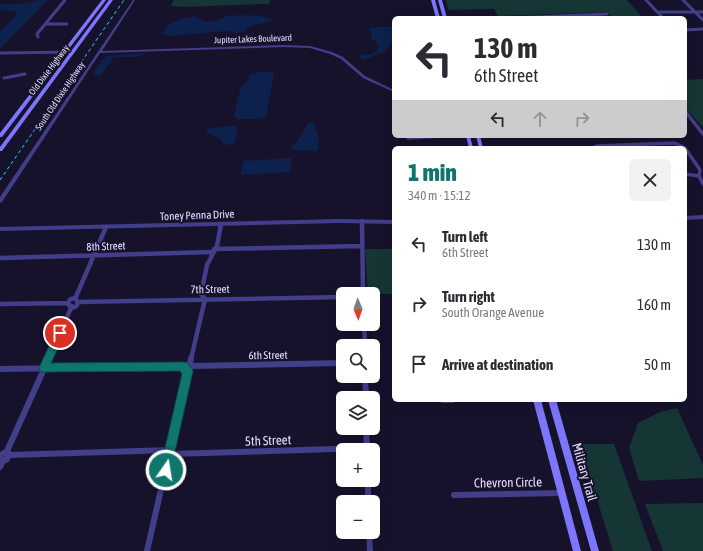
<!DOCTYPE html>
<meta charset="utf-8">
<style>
body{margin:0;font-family:"Asap Condensed",sans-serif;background:#f2f2f3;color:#2b2b33;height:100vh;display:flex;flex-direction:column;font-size:15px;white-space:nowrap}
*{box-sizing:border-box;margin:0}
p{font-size:13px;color:#7c7c81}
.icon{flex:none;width:22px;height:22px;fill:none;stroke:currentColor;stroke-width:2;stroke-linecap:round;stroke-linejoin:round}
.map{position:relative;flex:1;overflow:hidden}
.side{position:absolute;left:392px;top:146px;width:295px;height:256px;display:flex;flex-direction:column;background:#fff;border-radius:6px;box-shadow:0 4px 16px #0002}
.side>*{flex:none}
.hud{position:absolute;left:392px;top:16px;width:295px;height:122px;border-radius:6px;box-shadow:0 4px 16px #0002;background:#fff;color:#2b2b33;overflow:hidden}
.needle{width:26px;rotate:178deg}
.tools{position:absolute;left:336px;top:287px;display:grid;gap:8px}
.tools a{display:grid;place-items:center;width:44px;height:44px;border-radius:6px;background:#fff;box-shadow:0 4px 16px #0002;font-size:20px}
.pin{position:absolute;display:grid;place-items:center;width:34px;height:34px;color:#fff;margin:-17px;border:2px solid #fff;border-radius:50%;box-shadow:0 1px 4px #0007}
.me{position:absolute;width:44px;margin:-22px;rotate:13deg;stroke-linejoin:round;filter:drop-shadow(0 0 3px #0008)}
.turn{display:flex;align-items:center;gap:14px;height:84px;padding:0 16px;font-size:18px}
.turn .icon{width:52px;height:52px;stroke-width:2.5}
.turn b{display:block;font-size:28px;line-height:34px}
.lanes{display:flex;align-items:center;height:38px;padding:0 16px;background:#0003;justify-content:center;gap:20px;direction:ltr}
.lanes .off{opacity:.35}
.round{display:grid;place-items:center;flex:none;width:42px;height:42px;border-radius:6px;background:#f2f2f3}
.headline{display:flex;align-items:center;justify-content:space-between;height:68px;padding:0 16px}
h1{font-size:24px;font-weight:800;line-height:30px;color:#0f766e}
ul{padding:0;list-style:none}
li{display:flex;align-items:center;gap:12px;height:60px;padding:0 16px}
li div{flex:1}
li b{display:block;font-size:15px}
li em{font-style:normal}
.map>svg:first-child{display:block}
.green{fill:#153635}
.water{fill:#0c214b}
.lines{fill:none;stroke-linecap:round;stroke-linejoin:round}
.minor-far3{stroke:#433e8a;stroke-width:3}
.minor-far2{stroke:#433e8a;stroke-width:3.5}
.minor-far1{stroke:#433e8a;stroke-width:4.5}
.minor{stroke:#433e8a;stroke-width:6}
.tertiary{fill:#433e8a;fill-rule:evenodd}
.secondary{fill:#7d76fd;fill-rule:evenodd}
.rail{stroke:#0dddfb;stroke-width:1;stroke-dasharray:3.5 3;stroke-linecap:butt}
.route{fill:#0f766e;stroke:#0a4d48}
.labels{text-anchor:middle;stroke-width:4;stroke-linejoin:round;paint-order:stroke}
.far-street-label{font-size:9px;fill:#e2ddfe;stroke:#17122c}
.street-label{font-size:11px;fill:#e2ddfe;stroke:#17122c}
.near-street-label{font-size:13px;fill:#e2ddfe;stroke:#17122c}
</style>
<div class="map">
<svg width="703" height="551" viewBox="0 0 703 551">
<rect width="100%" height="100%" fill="#17122c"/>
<path class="green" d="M174 0H270L269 4H264L183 7 173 6 171 5Z
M446 0H627L643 18H613L607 12 498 16 494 9 448 10Z
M703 79V128L685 107V80Z
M365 249H394V294H368Z
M677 408 703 465V478L639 481 629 448 638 423 660 412Z
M580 444H614L652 551H613Z
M703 503V551H663L645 504Z"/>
<path class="water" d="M39 0H48L0 49V32L17 14 15 11 0 10V4H21Z
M229 15C244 17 261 12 274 21L254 25 246 29 247 31 236 33 227 31 170 36 164 35 162 33C166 30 166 26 170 24 176 19 187 18 195 16 207 26 216 21 229 15Z
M376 27H393L394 38 385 52 363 60 358 56 371 54 377 51 378 45 375 40H371L372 35 368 29Z
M142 53 146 54 138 57H114L101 76 93 74 96 68 106 56Z
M258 72H273L274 74 266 117 254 119H237L234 115 241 87 248 81 249 75Z
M312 122 314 123 319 141 318 149 316 151 293 150 291 148 301 136 307 124Z
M234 126 238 127 235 143 230 145 223 144 221 140 206 132 208 128Z
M291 158V172L241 175 243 161Z"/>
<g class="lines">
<path class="minor-far3" d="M646 0 663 18
M683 0 703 20
M658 12H703
M509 18 607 14
M45 24H67
M685 30 703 29
M38 37 37 34 65 0
M0 53 73 52
M4 78 25 74"/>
<path class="minor-far2" d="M685 111 703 134
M408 138 442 136
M592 148 597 146 675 143 685 148
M685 148 700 170 699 176 703 184
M685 174 699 176"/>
<path class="minor-far1" d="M362 221 363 294
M214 249 361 246
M0 258 212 252
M68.5 303a4.5 4.5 0 1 1 9 0a4.5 4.5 0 1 1-9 0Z
M75 299 106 227
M78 302 343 297
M0 304 68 303
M364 324 365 346
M48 359 72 306
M191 359 205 299 201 294 207 265 217 246 221 224"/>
<path class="minor" d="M190 364 191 358
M193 366 343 363
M0 369 184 366
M365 376 366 398
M443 400H452
M366 428 367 450
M7 451 49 358
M170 454 367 448
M10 455 171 450
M0 456 5 452 10 454 6 460H0
M0 467 3 461
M368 480V502
M454 495 562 493
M369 532 370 551
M147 551 188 371"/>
<path class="tertiary" d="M133 0H135L102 51 284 45 310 46 332 52 343 57 365 76 394 90V92L363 78 341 59 330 54 310 48 284 47 100 53 2 202 0 203V197Z
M703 215V219L685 220V216Z
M340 219 394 220V224L340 223 0 231V227Z"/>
<path class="secondary" d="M102 0H106L2 137H0V133Z
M109 0H113L2 151H0V147Z
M431 0H435L440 18H436Z
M438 0H442L447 18H443Z
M466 136H470L473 148H469Z
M476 136H480L483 148H479Z
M533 400H541L581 551H573Z
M548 400H556L599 551H591Z"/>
<path class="rail" d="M0 180 124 0"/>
</g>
<path class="route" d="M60 328 63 330 65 333 51 363 184 362 188 363 190 367 192 368 193 371 170 474 166 476 162 474 160 470 182 374 180 371 44 372 40 371 39 368 55 333 56 330Z"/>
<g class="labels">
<g class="far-street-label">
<text transform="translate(253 39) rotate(-2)" y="3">Jupiter Lakes Boulevard</text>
<text transform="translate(49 70) rotate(-53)" y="3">Old Dixie Highway</text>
<text transform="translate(60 96) rotate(-56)" y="3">South Old Dixie Highway</text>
</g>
<g class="street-label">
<text transform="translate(197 215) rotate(-2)" y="4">Toney Penna Drive</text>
<text transform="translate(106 246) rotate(-2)" y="4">8th Street</text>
<text transform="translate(210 289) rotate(-1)" y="4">7th Street</text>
<text transform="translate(268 355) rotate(-1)" y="4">6th Street</text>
</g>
<g class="near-street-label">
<text transform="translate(268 440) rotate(-2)" y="5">5th Street</text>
<text transform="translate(585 472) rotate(74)" y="5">Military Trail</text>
<text transform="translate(508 482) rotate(-1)" y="5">Chevron Circle</text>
</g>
</g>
</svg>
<div class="tools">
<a><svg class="needle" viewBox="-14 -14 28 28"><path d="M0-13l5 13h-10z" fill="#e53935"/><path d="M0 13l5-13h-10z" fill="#7c7c81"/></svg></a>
<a><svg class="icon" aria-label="search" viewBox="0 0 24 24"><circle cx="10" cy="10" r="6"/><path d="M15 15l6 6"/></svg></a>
<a><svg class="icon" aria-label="layers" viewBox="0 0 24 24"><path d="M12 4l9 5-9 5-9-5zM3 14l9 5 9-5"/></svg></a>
<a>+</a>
<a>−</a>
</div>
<div class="pin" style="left:60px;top:333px;background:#d93025"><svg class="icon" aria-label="arrive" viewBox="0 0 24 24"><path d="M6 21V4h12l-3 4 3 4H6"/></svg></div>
<svg class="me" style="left:166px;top:470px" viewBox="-20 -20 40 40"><circle r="17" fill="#0f766e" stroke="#fff" stroke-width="3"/><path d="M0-11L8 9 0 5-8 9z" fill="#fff"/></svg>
<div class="hud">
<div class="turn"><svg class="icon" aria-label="left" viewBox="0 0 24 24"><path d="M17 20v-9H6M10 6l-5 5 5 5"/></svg><div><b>130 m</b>6th Street</div></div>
<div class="lanes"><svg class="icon" aria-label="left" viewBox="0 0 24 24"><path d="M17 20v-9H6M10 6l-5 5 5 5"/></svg><svg class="icon off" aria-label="ahead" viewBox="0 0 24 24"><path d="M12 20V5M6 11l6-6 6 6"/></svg><svg class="icon off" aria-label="right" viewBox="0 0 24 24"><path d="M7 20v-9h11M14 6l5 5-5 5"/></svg></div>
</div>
<section class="side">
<div class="headline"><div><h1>1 min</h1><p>340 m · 15:12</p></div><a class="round"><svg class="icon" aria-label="close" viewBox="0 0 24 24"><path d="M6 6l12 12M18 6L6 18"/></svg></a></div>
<ul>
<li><svg class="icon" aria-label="left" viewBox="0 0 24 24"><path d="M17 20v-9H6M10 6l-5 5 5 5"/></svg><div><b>Turn left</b><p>6th Street</p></div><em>130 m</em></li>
<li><svg class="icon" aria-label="right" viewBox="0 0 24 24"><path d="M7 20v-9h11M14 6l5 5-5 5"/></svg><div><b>Turn right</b><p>South Orange Avenue</p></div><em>160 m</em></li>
<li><svg class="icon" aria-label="arrive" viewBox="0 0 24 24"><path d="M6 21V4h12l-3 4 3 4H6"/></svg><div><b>Arrive at destination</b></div><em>50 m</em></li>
</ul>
</section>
</div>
